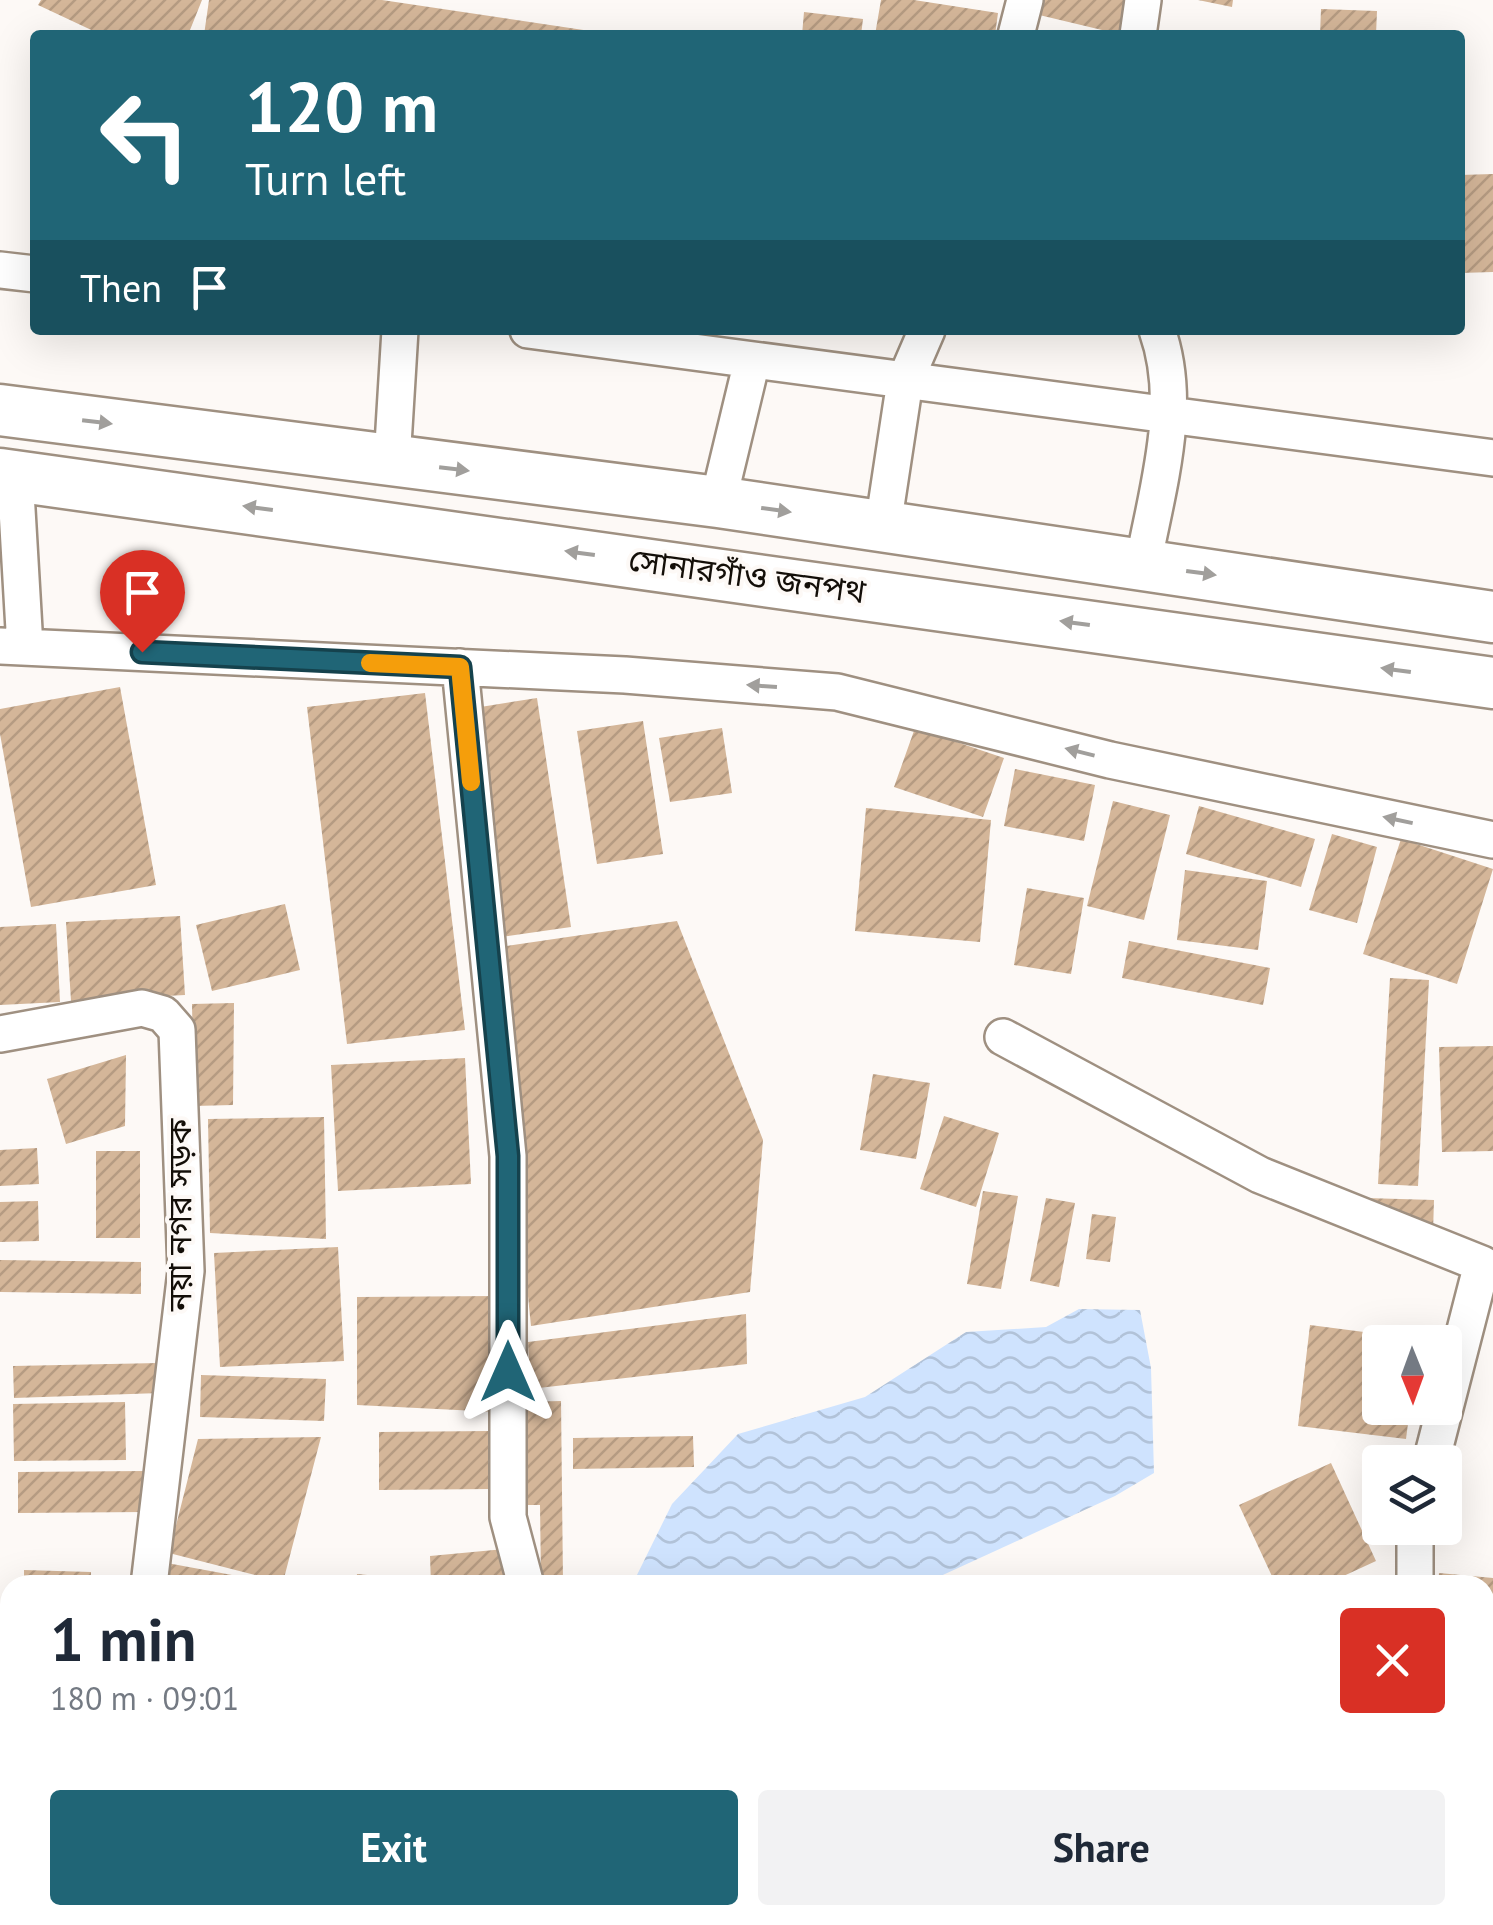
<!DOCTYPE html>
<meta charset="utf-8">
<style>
body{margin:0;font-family:"PT Sans","Noto Sans Bengali",sans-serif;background:#f2f2f3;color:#1f2937;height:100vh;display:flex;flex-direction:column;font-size:38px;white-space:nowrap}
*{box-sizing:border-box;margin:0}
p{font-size:32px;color:#747a83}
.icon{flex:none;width:55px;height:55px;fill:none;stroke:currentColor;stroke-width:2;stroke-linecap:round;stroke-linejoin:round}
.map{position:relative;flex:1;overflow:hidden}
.sheet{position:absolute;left:0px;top:1575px;width:1495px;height:350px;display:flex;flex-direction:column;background:#fff;border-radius:30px 30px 0 0;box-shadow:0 10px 40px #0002}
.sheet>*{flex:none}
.top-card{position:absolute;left:30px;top:30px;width:1435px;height:305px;border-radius:10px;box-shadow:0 10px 40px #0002;background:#206576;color:#fff;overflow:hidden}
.needle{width:65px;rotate:179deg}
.buttons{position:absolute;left:1362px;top:1325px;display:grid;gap:20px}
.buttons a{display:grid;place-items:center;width:100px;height:100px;border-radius:10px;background:#fff;box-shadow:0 10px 40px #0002;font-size:50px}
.pin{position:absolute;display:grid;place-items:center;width:85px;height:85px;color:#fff;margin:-102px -42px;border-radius:50% 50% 50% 0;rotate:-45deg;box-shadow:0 0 10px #0007}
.pin .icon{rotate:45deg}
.me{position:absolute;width:110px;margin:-55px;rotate:0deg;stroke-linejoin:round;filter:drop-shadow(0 0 8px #0008)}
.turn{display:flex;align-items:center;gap:35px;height:210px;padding:0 50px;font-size:45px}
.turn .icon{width:130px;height:130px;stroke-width:2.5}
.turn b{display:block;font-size:70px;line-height:85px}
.then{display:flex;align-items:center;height:95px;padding:0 50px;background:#0003;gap:20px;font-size:38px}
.round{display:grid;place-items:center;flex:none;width:105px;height:105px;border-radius:10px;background:#f2f2f3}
.overview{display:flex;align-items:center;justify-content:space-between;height:170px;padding:0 50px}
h1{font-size:60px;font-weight:800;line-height:75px}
.button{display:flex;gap:20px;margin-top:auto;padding:20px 50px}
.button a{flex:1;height:115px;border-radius:10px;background:#206576;color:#fff;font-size:40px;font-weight:800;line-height:115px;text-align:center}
.button a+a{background:#f2f2f3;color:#1f2937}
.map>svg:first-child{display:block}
.water{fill:url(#water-waves)}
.building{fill:url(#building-hatch)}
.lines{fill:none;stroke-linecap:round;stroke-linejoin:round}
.minor-casing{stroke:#9f9081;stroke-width:40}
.secondary-casing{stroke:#9f9081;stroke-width:55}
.minor{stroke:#fff;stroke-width:35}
.secondary{stroke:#fff;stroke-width:50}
.oneway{fill:#a19f9c}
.route-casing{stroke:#15424d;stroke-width:25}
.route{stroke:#206576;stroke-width:18}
.slow{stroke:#f59e0b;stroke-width:18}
.labels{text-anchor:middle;stroke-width:8;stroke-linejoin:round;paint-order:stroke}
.street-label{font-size:32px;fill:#130e08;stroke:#fdf9f6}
</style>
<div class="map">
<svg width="1493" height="1925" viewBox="0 0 1493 1925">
<defs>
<pattern id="water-waves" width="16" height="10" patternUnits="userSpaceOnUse" patternTransform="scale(2.5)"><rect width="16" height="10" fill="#cfe3fe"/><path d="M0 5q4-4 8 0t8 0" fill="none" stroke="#b1c2d8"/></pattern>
<pattern id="building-hatch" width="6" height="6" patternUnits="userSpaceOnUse" patternTransform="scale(2.5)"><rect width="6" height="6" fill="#d4b699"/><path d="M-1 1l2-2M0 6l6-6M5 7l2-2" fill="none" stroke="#b59b82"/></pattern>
</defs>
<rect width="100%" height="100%" fill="#fdf9f6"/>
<path class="water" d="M1079 1309 1140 1310 1151 1368 1154 1473 1115 1496 921 1585H639L636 1577 672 1504 738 1434 865 1397 966 1332 1046 1327Z"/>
<path class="building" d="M41 0H202L188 35H102L38 5Z
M209 0H382L617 35H204Z
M881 0H914L998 13 995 35H875Z
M1039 0H1131L1123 35 1035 14Z
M1198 0H1233L1232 7Z
M1321 9 1377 11 1376 35H1320Z
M804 12 863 19 861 35H802Z
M1493 174V272L1460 273V175Z
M120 687 156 885 31 907 0 734V709Z
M425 693 465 1030 347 1044 307 707Z
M537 698 571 927 501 937 468 709Z
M643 721 663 854 597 864 577 731Z
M722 728 732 793 670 802 659 738Z
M915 728 1004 758 983 817 894 787Z
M1015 769 1095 785 1084 841 1004 826Z
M1113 801 1170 815 1144 920 1087 906Z
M1199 806 1315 839 1301 887 1186 854Z
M866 808 991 820 980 942 855 931Z
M1332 834 1377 847 1357 923 1309 910Z
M1401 839 1493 869 1457 984 1363 954Z
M1185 870 1267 881 1258 950 1177 940Z
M1027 888 1084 898 1071 974 1014 965Z
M285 904 300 970 212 991 196 925Z
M180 916 185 995 71 1001 66 922Z
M677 921 763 1140 750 1292 531 1326 493 948Z
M56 924 60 1002 0 1005V927Z
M1129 941 1270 968 1263 1005 1122 978Z
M1390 978 1429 980 1418 1186 1378 1184Z
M234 1003 233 1105 194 1106 192 1004Z
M1493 1046V1151L1442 1152 1439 1047Z
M126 1055 125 1126 66 1144 47 1079Z
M465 1058 471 1184 338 1191 331 1065Z
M873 1074 930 1083 916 1159 860 1150Z
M944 1116 999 1133 976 1207 920 1189Z
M324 1117 326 1239 210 1233 208 1119Z
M37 1148 39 1184 0 1186V1150Z
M96 1151H140V1238H96Z
M983 1191 1018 1196 1001 1289 967 1284Z
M1046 1198 1075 1203 1059 1287 1030 1281Z
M1366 1198 1434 1200 1433 1232 1365 1229Z
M38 1201 39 1241 0 1242V1202Z
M1092 1214 1116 1217 1110 1262 1086 1259Z
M338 1247 344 1361 220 1367 214 1253Z
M0 1260 141 1262V1294L0 1292Z
M497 1296V1412L357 1405V1297Z
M746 1314 747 1364 530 1389 528 1342Z
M1310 1325 1418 1339V1342H1380V1408H1410L1406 1439 1298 1426Z
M159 1363 160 1393 14 1398 13 1366Z
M201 1375 326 1379 324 1421 200 1417Z
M561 1401 563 1581H541L540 1505H522L521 1402Z
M125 1402 126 1460 14 1461 13 1404Z
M490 1431 491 1489 379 1490V1432Z
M693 1436 694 1467 573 1469V1438Z
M321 1437 283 1582 169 1553 198 1439Z
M1331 1463 1376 1561 1324 1585H1276L1239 1505Z
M144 1471 145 1512 18 1513V1472Z
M516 1548 525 1585H431L430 1556Z
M167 1563 232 1575 231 1585H162Z
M24 1570 91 1572V1585H24Z
M1439 1573 1493 1578V1697L1485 1696V1585H1438Z
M357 1574 408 1579V1585H356Z
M0 1663H10V1738L0 1737Z
M1490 1831H1493V1885L1486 1884Z
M164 1915H225V1925H164Z
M237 1915H288V1925H237Z
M296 1915H378V1925H296Z
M393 1915H461V1925H393Z
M480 1915H562V1925H480Z
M740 1915H805L804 1925H740Z
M822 1915H1029L1028 1925H821Z
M1159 1915H1212L1213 1925H1160Z
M1233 1915H1281V1925H1234Z
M1296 1915H1361V1925H1296Z"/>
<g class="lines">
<defs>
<path id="minor" d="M1016 35 1025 0
M1138 35 1143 0
M0 270 35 274
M528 330 1493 458
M392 461 400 330
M15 475 25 647
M718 502 752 361
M883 526 905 381 927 330
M1143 565C1157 489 1184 405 1157 330
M0 646 625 675 837 692 1110 760 1493 840
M460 667 508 1156V1517L526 1585
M0 1034 142 1008 163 1014 177 1030 186 1271 149 1585
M1003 1037 1260 1175 1482 1264 1431 1462
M1415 1585V1528
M1485 1897H1493
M141 1915 143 1925"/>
<path id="secondary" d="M0 410 718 502 1493 617
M0 474 1493 683"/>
</defs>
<use href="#minor" class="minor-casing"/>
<use href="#secondary" class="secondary-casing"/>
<use href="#minor" class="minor"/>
<use href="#secondary" class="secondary"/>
</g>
<defs><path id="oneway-solid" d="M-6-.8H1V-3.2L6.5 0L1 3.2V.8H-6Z" transform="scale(2.5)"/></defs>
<g class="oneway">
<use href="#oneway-solid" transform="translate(97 422) rotate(7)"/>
<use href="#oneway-solid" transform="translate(454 469) rotate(7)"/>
<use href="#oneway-solid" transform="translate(258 508) rotate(-172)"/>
<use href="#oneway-solid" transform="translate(776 510) rotate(8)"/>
<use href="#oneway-solid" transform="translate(580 553) rotate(-172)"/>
<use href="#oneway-solid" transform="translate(1201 573) rotate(8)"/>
<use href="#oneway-solid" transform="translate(1075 623) rotate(-172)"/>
<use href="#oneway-solid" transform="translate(1396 670) rotate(-172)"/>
<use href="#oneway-solid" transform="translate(762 686) rotate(-176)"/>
<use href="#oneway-solid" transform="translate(1080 752) rotate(-166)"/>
<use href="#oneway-solid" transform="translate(1398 820) rotate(-168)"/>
</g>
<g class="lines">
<defs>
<path id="route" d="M142 652 460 667 508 1156V1372"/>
</defs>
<use href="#route" class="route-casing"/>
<use href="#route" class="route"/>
<path class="slow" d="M370 663 460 667 471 782"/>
</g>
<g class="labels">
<g class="street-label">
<text transform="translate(747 576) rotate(8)" y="11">সোনারগাঁও জনপথ</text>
<text transform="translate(180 1215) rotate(-90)" y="11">নয়া নগর সড়ক</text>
</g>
</g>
</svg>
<div class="buttons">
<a><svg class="needle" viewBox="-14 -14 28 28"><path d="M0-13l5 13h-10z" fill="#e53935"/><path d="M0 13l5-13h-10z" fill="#747a83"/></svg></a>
<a><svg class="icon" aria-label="layers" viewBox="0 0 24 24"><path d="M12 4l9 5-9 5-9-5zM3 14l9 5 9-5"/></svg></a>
</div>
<div class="pin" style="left:142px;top:652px;background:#d93025"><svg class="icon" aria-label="arrive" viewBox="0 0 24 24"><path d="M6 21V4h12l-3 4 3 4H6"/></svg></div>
<svg class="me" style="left:508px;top:1372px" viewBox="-20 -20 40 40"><path d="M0-17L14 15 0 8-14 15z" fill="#206576" stroke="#fff" stroke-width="4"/></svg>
<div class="top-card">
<div class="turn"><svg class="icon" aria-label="left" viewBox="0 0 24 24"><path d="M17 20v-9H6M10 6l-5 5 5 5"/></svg><div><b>120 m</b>Turn left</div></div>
<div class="then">Then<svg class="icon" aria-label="arrive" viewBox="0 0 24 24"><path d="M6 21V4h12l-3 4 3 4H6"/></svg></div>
</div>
<section class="sheet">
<div class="overview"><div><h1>1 min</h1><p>180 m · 09:01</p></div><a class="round" style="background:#d93025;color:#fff"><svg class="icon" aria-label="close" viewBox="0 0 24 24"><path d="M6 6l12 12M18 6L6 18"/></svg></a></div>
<div class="button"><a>Exit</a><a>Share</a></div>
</section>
</div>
